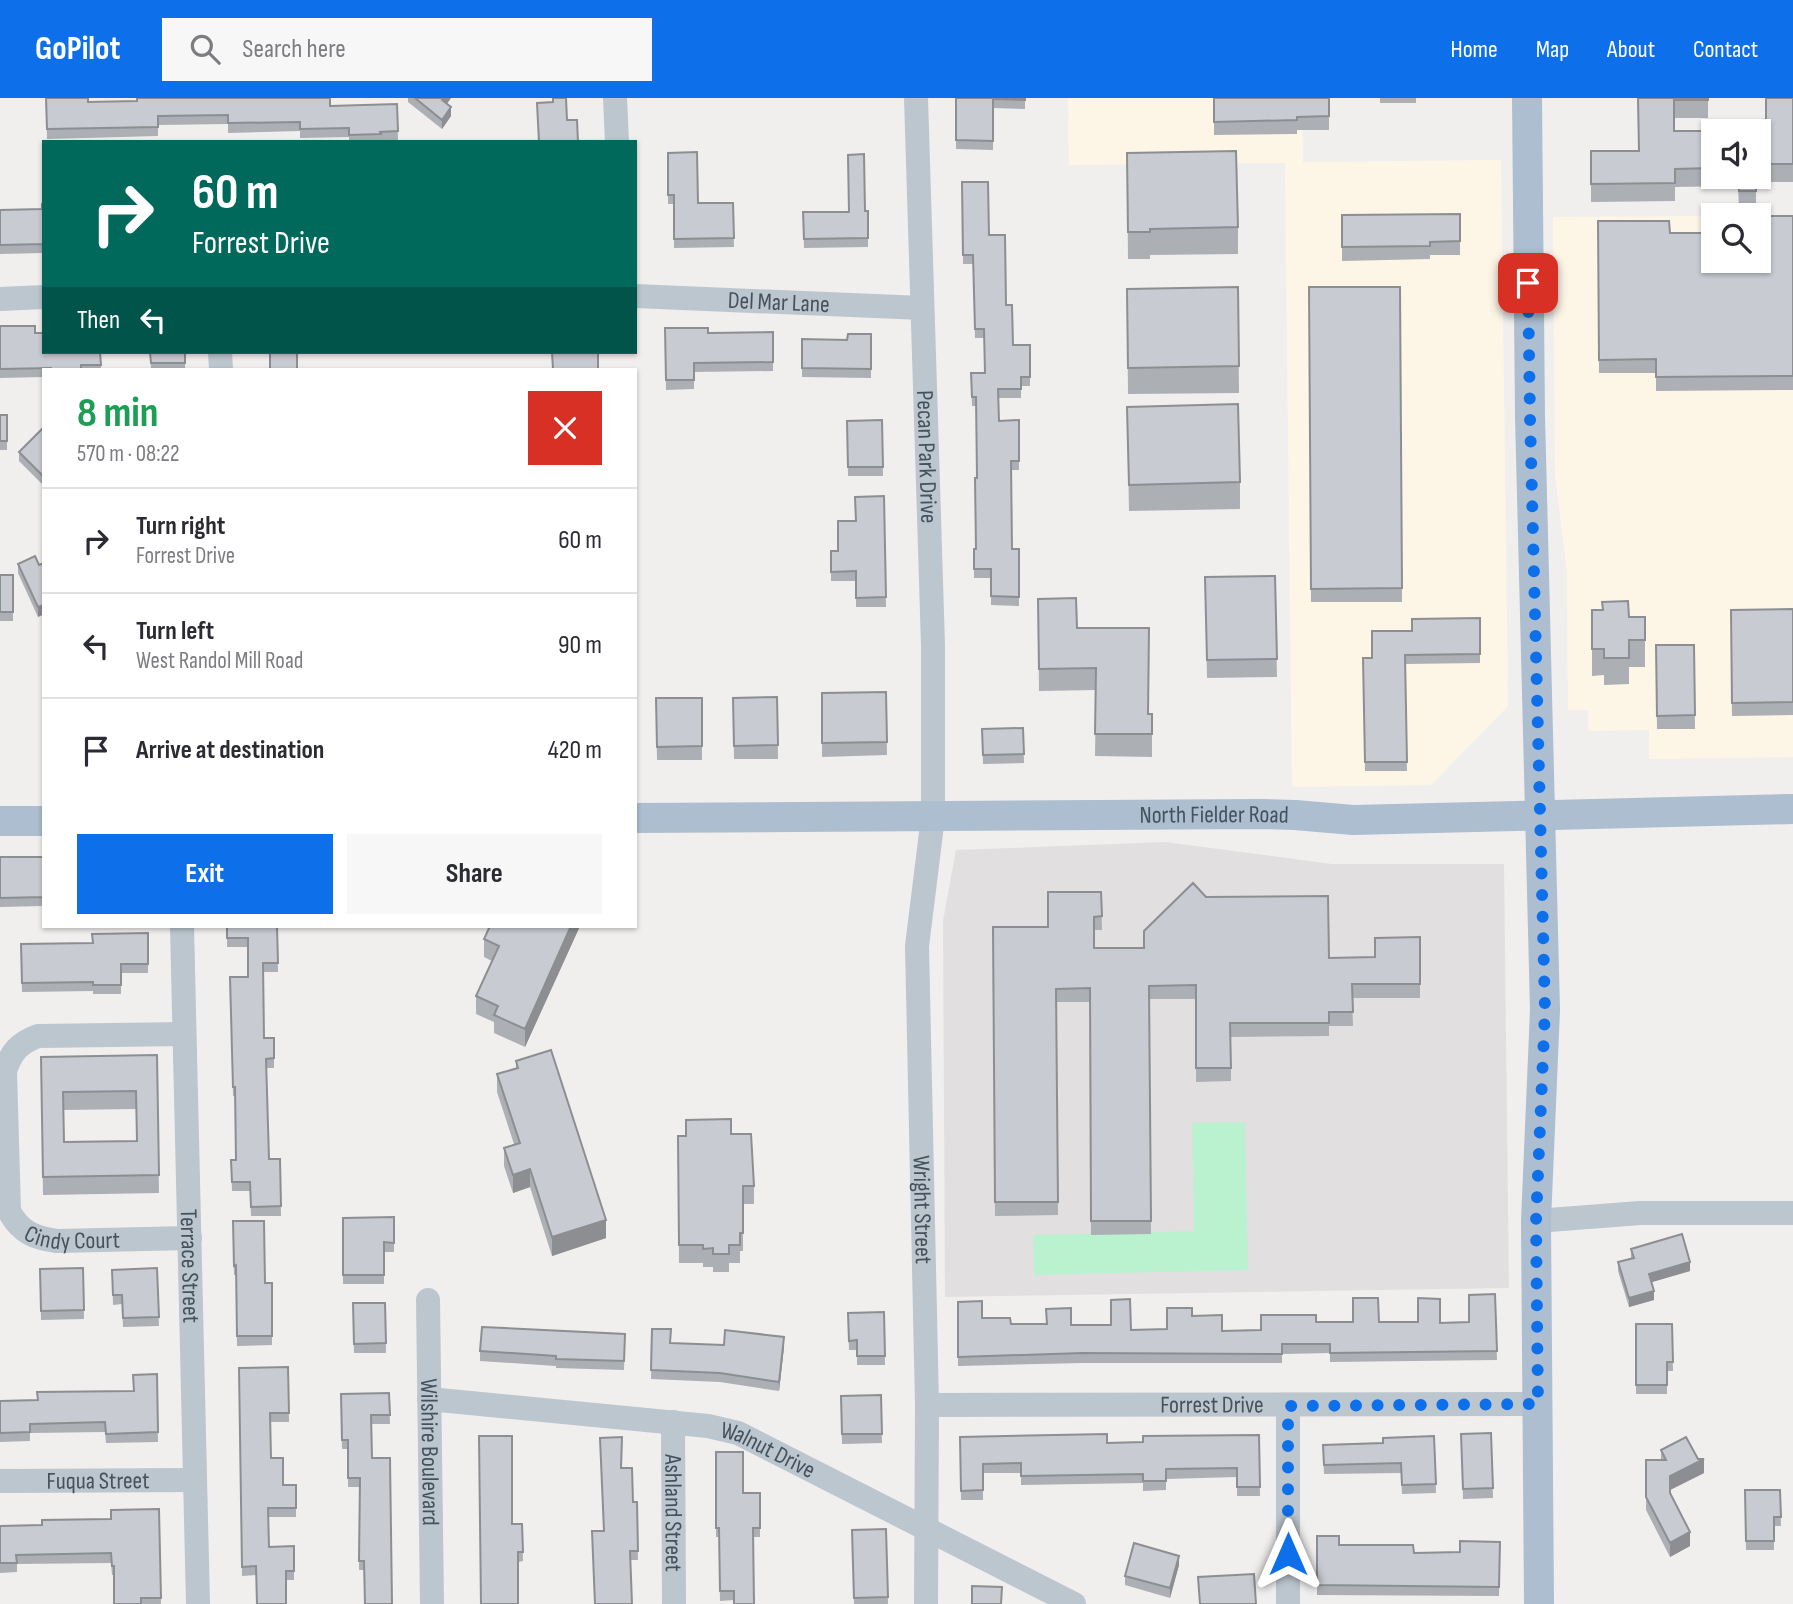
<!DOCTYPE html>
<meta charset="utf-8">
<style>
body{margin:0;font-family:"Sofia Sans Condensed",sans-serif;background:#f7f7f7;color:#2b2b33;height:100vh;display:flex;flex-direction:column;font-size:26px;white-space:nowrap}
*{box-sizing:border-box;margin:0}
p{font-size:23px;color:#7c7c81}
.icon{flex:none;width:38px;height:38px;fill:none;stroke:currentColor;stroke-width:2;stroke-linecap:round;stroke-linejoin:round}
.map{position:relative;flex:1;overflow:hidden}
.side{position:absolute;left:42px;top:270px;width:595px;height:560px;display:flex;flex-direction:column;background:#fff;border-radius:0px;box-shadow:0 2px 5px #0004}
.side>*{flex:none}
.hud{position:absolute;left:42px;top:42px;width:595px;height:214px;border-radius:0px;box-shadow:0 2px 5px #0004;background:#00695c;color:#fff;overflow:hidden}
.controls{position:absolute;left:1701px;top:21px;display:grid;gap:14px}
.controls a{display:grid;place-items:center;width:70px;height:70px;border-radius:0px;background:#fff;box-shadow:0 2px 5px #0004;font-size:35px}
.pin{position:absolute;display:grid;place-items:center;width:60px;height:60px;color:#fff;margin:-30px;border-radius:14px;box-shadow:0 4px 10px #0006}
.me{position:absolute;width:77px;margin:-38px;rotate:0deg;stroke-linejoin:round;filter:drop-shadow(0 0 5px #0008)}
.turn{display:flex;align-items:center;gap:24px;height:147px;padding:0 35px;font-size:32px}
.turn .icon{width:91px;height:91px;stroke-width:2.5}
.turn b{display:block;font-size:49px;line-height:60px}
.then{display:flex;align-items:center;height:66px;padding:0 35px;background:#0003;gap:14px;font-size:26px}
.round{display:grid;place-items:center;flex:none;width:74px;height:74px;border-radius:0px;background:#f7f7f7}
.head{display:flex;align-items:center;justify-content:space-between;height:119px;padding:0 35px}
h1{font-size:42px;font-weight:700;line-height:52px;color:#1e9e55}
.cta{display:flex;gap:14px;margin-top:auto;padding:14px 35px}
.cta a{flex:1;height:80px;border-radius:0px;background:#0e6feb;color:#fff;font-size:28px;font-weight:700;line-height:80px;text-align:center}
.cta a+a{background:#f7f7f7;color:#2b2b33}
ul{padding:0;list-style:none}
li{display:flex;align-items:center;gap:21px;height:105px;padding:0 35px;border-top:2px solid #e1e1e2}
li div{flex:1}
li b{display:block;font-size:26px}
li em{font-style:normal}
header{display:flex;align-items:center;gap:42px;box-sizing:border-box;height:98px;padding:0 35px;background:#0e6feb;color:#fff}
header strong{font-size:33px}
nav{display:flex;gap:38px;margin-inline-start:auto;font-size:24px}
.search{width:490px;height:63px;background:#f7f7f7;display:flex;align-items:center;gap:18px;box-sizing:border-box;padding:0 24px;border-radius:0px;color:#7c7c81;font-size:26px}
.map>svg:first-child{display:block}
.commercial{fill:#fdf6e7}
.education{fill:#e2dfe0}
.green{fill:#baf1cf}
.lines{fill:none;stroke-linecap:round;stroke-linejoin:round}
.minor{stroke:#bbc6ce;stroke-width:24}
.major{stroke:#acbecf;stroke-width:30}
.wall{fill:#acafb4;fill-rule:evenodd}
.shaded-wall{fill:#8c8e92}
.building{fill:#c8cbd1;stroke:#8c8e92;stroke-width:2;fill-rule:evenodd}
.route{stroke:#0e6feb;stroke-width:12;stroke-dasharray:0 21.6}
.labels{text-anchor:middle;stroke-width:5;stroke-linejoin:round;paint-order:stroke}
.street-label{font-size:24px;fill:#45525d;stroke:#fff}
</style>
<header>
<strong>GoPilot</strong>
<div class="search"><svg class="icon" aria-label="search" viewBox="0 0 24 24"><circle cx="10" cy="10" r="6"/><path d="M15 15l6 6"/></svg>Search here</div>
<nav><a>Home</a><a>Map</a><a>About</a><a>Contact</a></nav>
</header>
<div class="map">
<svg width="1793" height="1506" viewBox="0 0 1793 1506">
<rect width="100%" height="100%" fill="#f1eeee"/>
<path class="commercial" d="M1068 0H1302L1303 64 1501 62 1508 608 1431 687 1292 689 1285 65 1069 67Z
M1759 117H1793V659L1649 661V632L1588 633V612H1568L1567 474 1555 377 1553 119 1713 118V163H1759Z"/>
<path class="education" d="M1165 744 1332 766H1504L1509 1190 945 1199 943 823 956 752Z"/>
<path class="green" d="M1245 1024 1248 1172 1034 1177 1033 1137 1194 1133 1192 1025Z"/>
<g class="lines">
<g class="minor">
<path d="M615 0 617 44"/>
<path id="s1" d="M916 0 933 547V719L917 848 927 1307 926 1506"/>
<path id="s2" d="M635 198 922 210"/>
<path d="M0 201 44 199"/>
<path d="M220 254 221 271"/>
<path id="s3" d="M182 828 198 1506"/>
<path id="s4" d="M184 936 38 938C19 945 11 954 5 973L9 1113C20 1134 34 1140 57 1143L190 1140"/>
<path d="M1536 1123 1640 1115H1793"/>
<path id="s5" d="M428 1202 432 1506"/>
<path id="s6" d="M429 1301 708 1328 738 1335 1074 1506"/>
<path id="s7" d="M927 1307 1538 1306"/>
<path id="s8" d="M673 1324 674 1506"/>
<path id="s9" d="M0 1383 195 1382"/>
<path d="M1288 1506V1308"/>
</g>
<g class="major">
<path d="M1527 0 1530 318 1545 912 1536 1123 1539 1506"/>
<path id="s10" d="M635 720 1260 716 1295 717 1353 722 1793 711"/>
<path d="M0 723H44"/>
</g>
</g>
<path class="wall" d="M46 0 88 4 330 8 397 6 398 43 349 44V39L300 40V33L228 35V26L158 27V38L47 41Z
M408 0H451L447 6 451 18 442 31 408 4Z
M956 0H1025V11L993 10V52L956 51Z
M1214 0H1329V32H1297V36L1214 37Z
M1380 0H1416V5H1380Z
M1638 0H1708V20H1674V33H1713V79H1759V45H1766L1793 0V84H1756V111H1739L1738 88 1675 89V103L1591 104V53H1639Z
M668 55 698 105H733L734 149 674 150V106H668Z
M1127 55 1238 129V156L1150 157V161H1128Z
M962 84 989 137 1006 207 1013 247H1030V288H1021V300H999V323L1019 322V372H1011L1012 451H1019V508L991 507V480H974V451H976L977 380 976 308H972L971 275H985L984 240H975L973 166H963Z
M44 106V158H43V155L0 156V112L42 111Z
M865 113H868V149L804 150 803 114Z
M1460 116V157H1430V161L1342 163V117Z
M1793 118V292L1656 293V275H1599L1598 123 1670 135H1761Z
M1238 189 1239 295 1128 296 1127 191Z
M1309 189H1400L1402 504H1311Z
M0 228 35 235 100 254 101 271H44V279L0 280Z
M665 230 708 235 773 234V273L694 274V291L666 292Z
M871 236V280L802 279V241L847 242Z
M150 254H185V271H151Z
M270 254H311V255H297Z
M1127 309 1240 384V411L1129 413Z
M0 317H7V352H0Z
M882 322 883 378H848L847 323Z
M44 329V388L19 363V354Z
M884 398 886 509H856V483H831V453H838L856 423Z
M44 465V516L38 519 18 475V466L39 467Z
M0 477H13V523H0Z
M1275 478 1277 579 1207 580 1205 479Z
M1038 501 1077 530 1149 616H1152V659L1095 658 1096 592 1039 593Z
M1793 511V617L1732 618 1731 512Z
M1592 512 1629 519H1645V569H1629V586L1604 587V577L1592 578Z
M1480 520V565L1405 566 1407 673H1365L1363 560H1372L1412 533Z
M1656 547H1694L1695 631H1657Z
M886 594 887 657 822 659V595Z
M777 599 778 661H734L733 600Z
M656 600H702V662H657Z
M1023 630 1024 665 983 666 982 631Z
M0 759H44V808L0 809Z
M1101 794 1102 832H1094V850H1144L1206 799 1329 860 1375 859 1420 839V900H1352L1353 928H1329V938L1231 939V983L1196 984V901H1149L1151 1136 1091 1137 1090 904H1056L1058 1117 995 1118 993 829H1048Z
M227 828H277L278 874H263L264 940H274V970H266L269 1061H280L281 1118H251L250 1093H232L231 1062H236L235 998H233L230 879H248V849H227Z
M366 828H428V830L366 829Z
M490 828H580L525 949 494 935V924L476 916V898L492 863 484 859V841Z
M148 835V875H121V896H93V893L22 894 21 846 93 845Z
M157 957 159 1095 43 1097 41 959ZM136 1011 137 1043 64 1044 63 1012Z
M516 963 606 1140 552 1158 530 1089 513 1095 504 1068V1050L514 1046 497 994V976L516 970Z
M731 1036 754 1088V1106H743V1153H740V1165H729V1174H713V1169H703V1165H679L678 1038Z
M394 1119V1154H384V1186H343V1120Z
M233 1123 265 1185H272V1247L237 1248 236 1177H234Z
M1631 1151 1690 1173 1651 1184 1654 1202 1629 1209 1618 1173V1164L1631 1161Z
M83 1170 84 1221 41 1222 40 1171Z
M157 1170 159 1228 123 1229 122 1206 113 1207 112 1172Z
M1495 1196 1497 1262 1330 1264V1255L1282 1256V1265H1082L958 1268V1204L982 1220 1011 1226 1071 1227 1131 1232 1167 1231 1192 1218 1222 1233 1261 1232 1316 1224H1469Z
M353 1205H385L386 1255H354Z
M884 1214 885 1267H857V1252H849L848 1215Z
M1636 1226H1672L1673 1273H1667V1296H1636Z
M652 1231 671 1245 784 1249 779 1293 720 1284 651 1281Z
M625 1236 624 1272 556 1270V1268L480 1263V1253Z
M288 1269 289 1324H270L271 1360 283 1387H296V1419H268L269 1449 294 1448V1482H286L256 1477 242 1478 239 1270Z
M157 1276 158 1344 106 1345 105 1334 30 1335V1343L0 1344V1303L38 1302 133 1293Z
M389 1295 390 1326H371L364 1472H359L360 1389H348V1351H342L341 1296Z
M881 1297 882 1345 842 1346 841 1298Z
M1491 1335 1493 1400 1463 1401 1461 1336Z
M1259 1337 1260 1398H1237V1379L1166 1381V1392L1143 1393V1385L1021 1387V1375H983V1402H961L960 1339 1107 1345 1143 1344Z
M1434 1338 1436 1395 1402 1396 1401 1375 1324 1376 1323 1347 1383 1345Z
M1661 1352 1704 1375 1670 1392V1395L1690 1448 1670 1459 1646 1412V1362H1661Z
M716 1354 743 1395H760V1439H753L734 1502 720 1503 719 1439H716Z
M621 1370 633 1404H637L638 1462H631L604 1433Z
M1745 1392H1780L1781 1428H1774V1452H1746Z
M159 1411 161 1506H114V1477H112L111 1465 17 1466V1474L0 1475V1428L42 1427 111 1421Z
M512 1426H522L523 1463 518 1464Z
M886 1431 888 1506H854L852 1432Z
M1317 1438 1339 1447 1414 1455 1460 1454 1500 1444 1499 1498 1317 1497Z
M1179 1467 1170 1500 1125 1487V1478Z"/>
<path class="shaded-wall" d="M444 0H451L442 11V2Z
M451 9V18L442 31V22Z
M44 507V516L38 519V509Z
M571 828H580L525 949V931Z
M530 1071V1089L513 1095V1077Z
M606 1122V1140L552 1158V1139Z
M1690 1164V1173L1649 1185V1176Z
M1654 1193V1202L1629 1209V1200Z
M784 1239V1249L779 1293V1284Z
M1704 1361V1375L1670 1392V1378Z
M1690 1434V1448L1670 1459V1445Z
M1179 1458V1467L1170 1500V1490Z"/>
<path class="building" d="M46 0H88V4L137 3V0H330V8L397 6 398 33 380 34 381 36 349 37V30L300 31V24L228 25V17L158 18V29L47 31Z
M415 0H444L442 2 451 9 442 22Z
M553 0H566L567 22H577L578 44H539L537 5 553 4Z
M956 0H1025V2L993 1V43L956 42Z
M1214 0H1329V18L1297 19V22L1214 24Z
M1638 0H1708V2H1674V33H1724H1713V70L1675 71V85L1591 86V53H1639Z
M1766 0H1793V66H1759V45H1766Z
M1236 53 1238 129 1150 131V134H1128L1127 55Z
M697 54 698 105H733L734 140 674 141V97H668V55Z
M864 56 865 113H868V140L804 141 803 114H849L848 57Z
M1738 79H1756V93H1739Z
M962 84H988L989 137H1005L1006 207H1012L1013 247H1030V279H1021V291H998L999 323 1019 322V363H1011L1012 451H1019V499L991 498V471H974V451H976L975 380H977L976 299H972L971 275H985L984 231H975L973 157H963Z
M42 106H44V149H43V146L0 147V112L42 111Z
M1460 116V143L1430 144V148L1342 149V117Z
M1761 118H1793V278L1656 279V261L1599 262 1598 123H1669L1670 135H1713V163H1759V135H1761Z
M1238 189 1239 268 1128 270 1127 191Z
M1309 189H1400L1402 490 1311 491Z
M0 228H35V235H44V254H100L101 267H81V271H51V270L0 271Z
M665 230H708V235L773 234V264L694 265V282H666Z
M848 236H871V271L802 270V241L847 242Z
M150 254H185V265H151Z
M270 254H297V271H270Z
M552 254H598V271H553Z
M1238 306 1240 384 1129 387 1127 309Z
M0 317H7V343H0Z
M882 322 883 369H848L847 323Z
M44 329V379L19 354Z
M884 398 886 499 856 500V473L831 474V453H838V423H856L855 399Z
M35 458 39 467 44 465V507L38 509 18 466Z
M0 477H13V514H0Z
M1275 478 1277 561 1207 562 1205 479Z
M1076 500 1077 530H1149L1148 616H1152V636H1095L1096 570 1039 571 1038 501Z
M1628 503 1629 519H1645V542H1629V560H1604V551H1592V512H1603L1602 504Z
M1793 511V604L1732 605 1731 512Z
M1480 520V556L1405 557 1407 664H1365L1363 560H1372V533H1412V521Z
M1656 547H1694L1695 617 1657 618Z
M886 594 887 644 822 645V595Z
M777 599 778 647 734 648 733 600Z
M656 600H702V648L657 649Z
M1023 630 1024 656 983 657 982 631Z
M0 759H44V799L0 800Z
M1193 785 1206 799 1328 798 1329 860 1375 859V840L1420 839V886H1352L1353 914H1329V925H1230L1231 970H1196V887L1149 888 1151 1123H1091L1090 890 1056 891 1058 1104H995L993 829H1048V794H1101L1102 818 1094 819V850H1144V833Z
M227 828H277L278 865H263L264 940H274V960L266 961 269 1061H280L281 1108 251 1109 250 1084H232L231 1062H236L235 989H233L230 879H248V840H227Z
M490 828H571L525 931 494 917 498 908 476 898 499 848 484 841Z
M148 835V866H121V887H93V884L22 885 21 846 93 845 92 836Z
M551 952 606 1122 552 1139 530 1071 513 1077 504 1050 520 1045 497 976 518 970 516 963Z
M157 957 159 1077 43 1079 41 959ZM136 993 137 1043 64 1044 63 994Z
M731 1021V1036H751L754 1088H743V1135H740V1147H729V1156H713V1150L703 1151V1147H679L678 1038H686V1022Z
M394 1119V1145L384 1144V1177H343V1120Z
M233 1123H264L265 1185H272V1238H237L236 1167 234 1168Z
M1682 1136 1690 1164 1649 1176 1654 1193 1629 1200 1618 1164 1634 1160 1631 1151Z
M83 1170 84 1212 41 1213 40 1171Z
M157 1170 159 1219 123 1220 122 1197H113L112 1172Z
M1495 1196 1497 1253 1330 1255V1246H1282V1256L1082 1255 958 1259V1204L982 1203V1220H1010L1011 1226H1047L1046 1211 1071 1210V1227H1111V1202L1130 1201 1131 1232 1167 1231V1210H1192V1218L1222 1217V1233L1261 1232V1217H1316V1224H1353V1200H1378L1379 1224H1418V1200L1440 1201V1225L1469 1224V1197Z
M353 1205H385L386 1245 354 1246Z
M884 1214 885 1258H857V1242L849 1243 848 1215Z
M1636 1226H1672L1673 1264H1667V1287H1636Z
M482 1229 625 1236 624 1263 556 1261V1258L480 1253Z
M652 1231H671L670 1245 724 1247 725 1232 784 1239 779 1284 720 1275 651 1272Z
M288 1269 289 1315H270L271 1360H283V1387H296V1410H268L269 1449 294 1448V1473H286V1506H257L256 1468 242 1469 239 1270Z
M157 1276 158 1334 106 1336 105 1324 30 1326V1334L0 1335V1303L38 1302 37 1294 134 1293 133 1277Z
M389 1295 390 1317H371L372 1360H390L392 1506H365L364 1463H359L360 1380H348V1342H342L341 1296Z
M881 1297 882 1336H842L841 1298Z
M1491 1335 1493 1390 1463 1391 1461 1336Z
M1107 1336V1345L1143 1344V1338L1259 1337 1260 1389H1237V1370L1166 1371V1383H1143V1376L1021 1378V1365L983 1366V1392L961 1393 960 1339Z
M479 1338H512V1426H522L523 1454H518V1506H481Z
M1434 1338 1436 1386 1402 1387 1401 1365 1324 1367 1323 1347 1383 1345V1340Z
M622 1339 621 1370H632L633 1404H637L638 1453H630L632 1506H595L592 1433H604L600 1340Z
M1686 1339 1698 1361H1704L1670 1378V1395L1690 1434 1670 1445 1646 1399V1362H1666L1661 1352Z
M716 1354H743V1395H760V1430H753L754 1506H734V1493H720L719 1430H716Z
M1745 1392H1780L1781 1419H1774V1443H1746Z
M159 1411 161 1500H141V1506H114V1468H112L111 1455 16 1457 17 1465H0V1428L42 1427V1422L111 1421V1412Z
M886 1431 888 1499 854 1500 852 1432Z
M1317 1438H1339V1447H1413L1414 1455 1460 1454V1443L1500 1444 1499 1489 1317 1487Z
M1134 1445 1179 1458 1170 1490 1125 1478Z
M1254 1476 1256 1506H1200L1198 1479Z
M972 1488 1002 1489 1001 1506H972Z"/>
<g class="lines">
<path class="route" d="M1288 1456V1308L1538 1306 1536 1123 1545 912 1530 318 1528 185"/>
</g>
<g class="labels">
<g class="street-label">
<text dy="8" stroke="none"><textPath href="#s2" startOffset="144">Del Mar Lane</textPath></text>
<text dy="8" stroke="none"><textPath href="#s1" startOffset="359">Pecan Park Drive</textPath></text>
<text dy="8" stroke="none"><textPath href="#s10" startOffset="579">North Fielder Road</textPath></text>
<text dy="8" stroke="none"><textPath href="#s1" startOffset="1113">Wright Street</textPath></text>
<text dy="8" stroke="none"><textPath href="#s4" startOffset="411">Cindy Court</textPath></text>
<text dy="8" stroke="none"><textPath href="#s3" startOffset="340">Terrace Street</textPath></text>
<text dy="8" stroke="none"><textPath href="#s7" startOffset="285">Forrest Drive</textPath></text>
<text dy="8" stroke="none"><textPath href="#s6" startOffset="345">Walnut Drive</textPath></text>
<text dy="8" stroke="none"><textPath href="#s5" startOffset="152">Wilshire Boulevard</textPath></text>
<text dy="8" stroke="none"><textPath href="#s9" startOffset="98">Fuqua Street</textPath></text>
<text dy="8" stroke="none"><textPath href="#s8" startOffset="91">Ashland Street</textPath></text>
</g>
</g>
</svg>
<div class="controls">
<a><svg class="icon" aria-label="sound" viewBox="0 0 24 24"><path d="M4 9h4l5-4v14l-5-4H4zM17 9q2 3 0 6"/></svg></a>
<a><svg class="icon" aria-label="search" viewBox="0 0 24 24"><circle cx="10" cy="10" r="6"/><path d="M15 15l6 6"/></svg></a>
</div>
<div class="pin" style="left:1528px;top:185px;background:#d93025"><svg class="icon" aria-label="arrive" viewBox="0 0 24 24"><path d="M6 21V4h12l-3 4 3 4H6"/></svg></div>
<svg class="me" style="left:1288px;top:1456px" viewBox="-20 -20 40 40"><path d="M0-17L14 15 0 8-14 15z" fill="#0e6feb" stroke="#fff" stroke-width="4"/></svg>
<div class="hud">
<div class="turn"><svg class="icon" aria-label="right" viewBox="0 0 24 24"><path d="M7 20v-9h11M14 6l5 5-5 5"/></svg><div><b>60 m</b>Forrest Drive</div></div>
<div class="then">Then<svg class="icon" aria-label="left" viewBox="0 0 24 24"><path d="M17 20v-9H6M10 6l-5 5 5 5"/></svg></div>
</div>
<section class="side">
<div class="head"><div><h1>8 min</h1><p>570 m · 08:22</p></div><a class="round" style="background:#d93025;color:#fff"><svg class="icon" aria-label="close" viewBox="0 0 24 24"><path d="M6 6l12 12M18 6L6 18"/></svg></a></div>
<ul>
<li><svg class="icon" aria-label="right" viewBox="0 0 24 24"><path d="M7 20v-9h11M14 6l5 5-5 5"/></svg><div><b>Turn right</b><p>Forrest Drive</p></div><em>60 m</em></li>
<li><svg class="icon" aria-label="left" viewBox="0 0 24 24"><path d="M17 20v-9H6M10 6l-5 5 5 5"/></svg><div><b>Turn left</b><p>West Randol Mill Road</p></div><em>90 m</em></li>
<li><svg class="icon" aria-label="arrive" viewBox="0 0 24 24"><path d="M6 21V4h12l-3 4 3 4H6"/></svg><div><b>Arrive at destination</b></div><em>420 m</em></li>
</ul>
<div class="cta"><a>Exit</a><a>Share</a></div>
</section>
</div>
